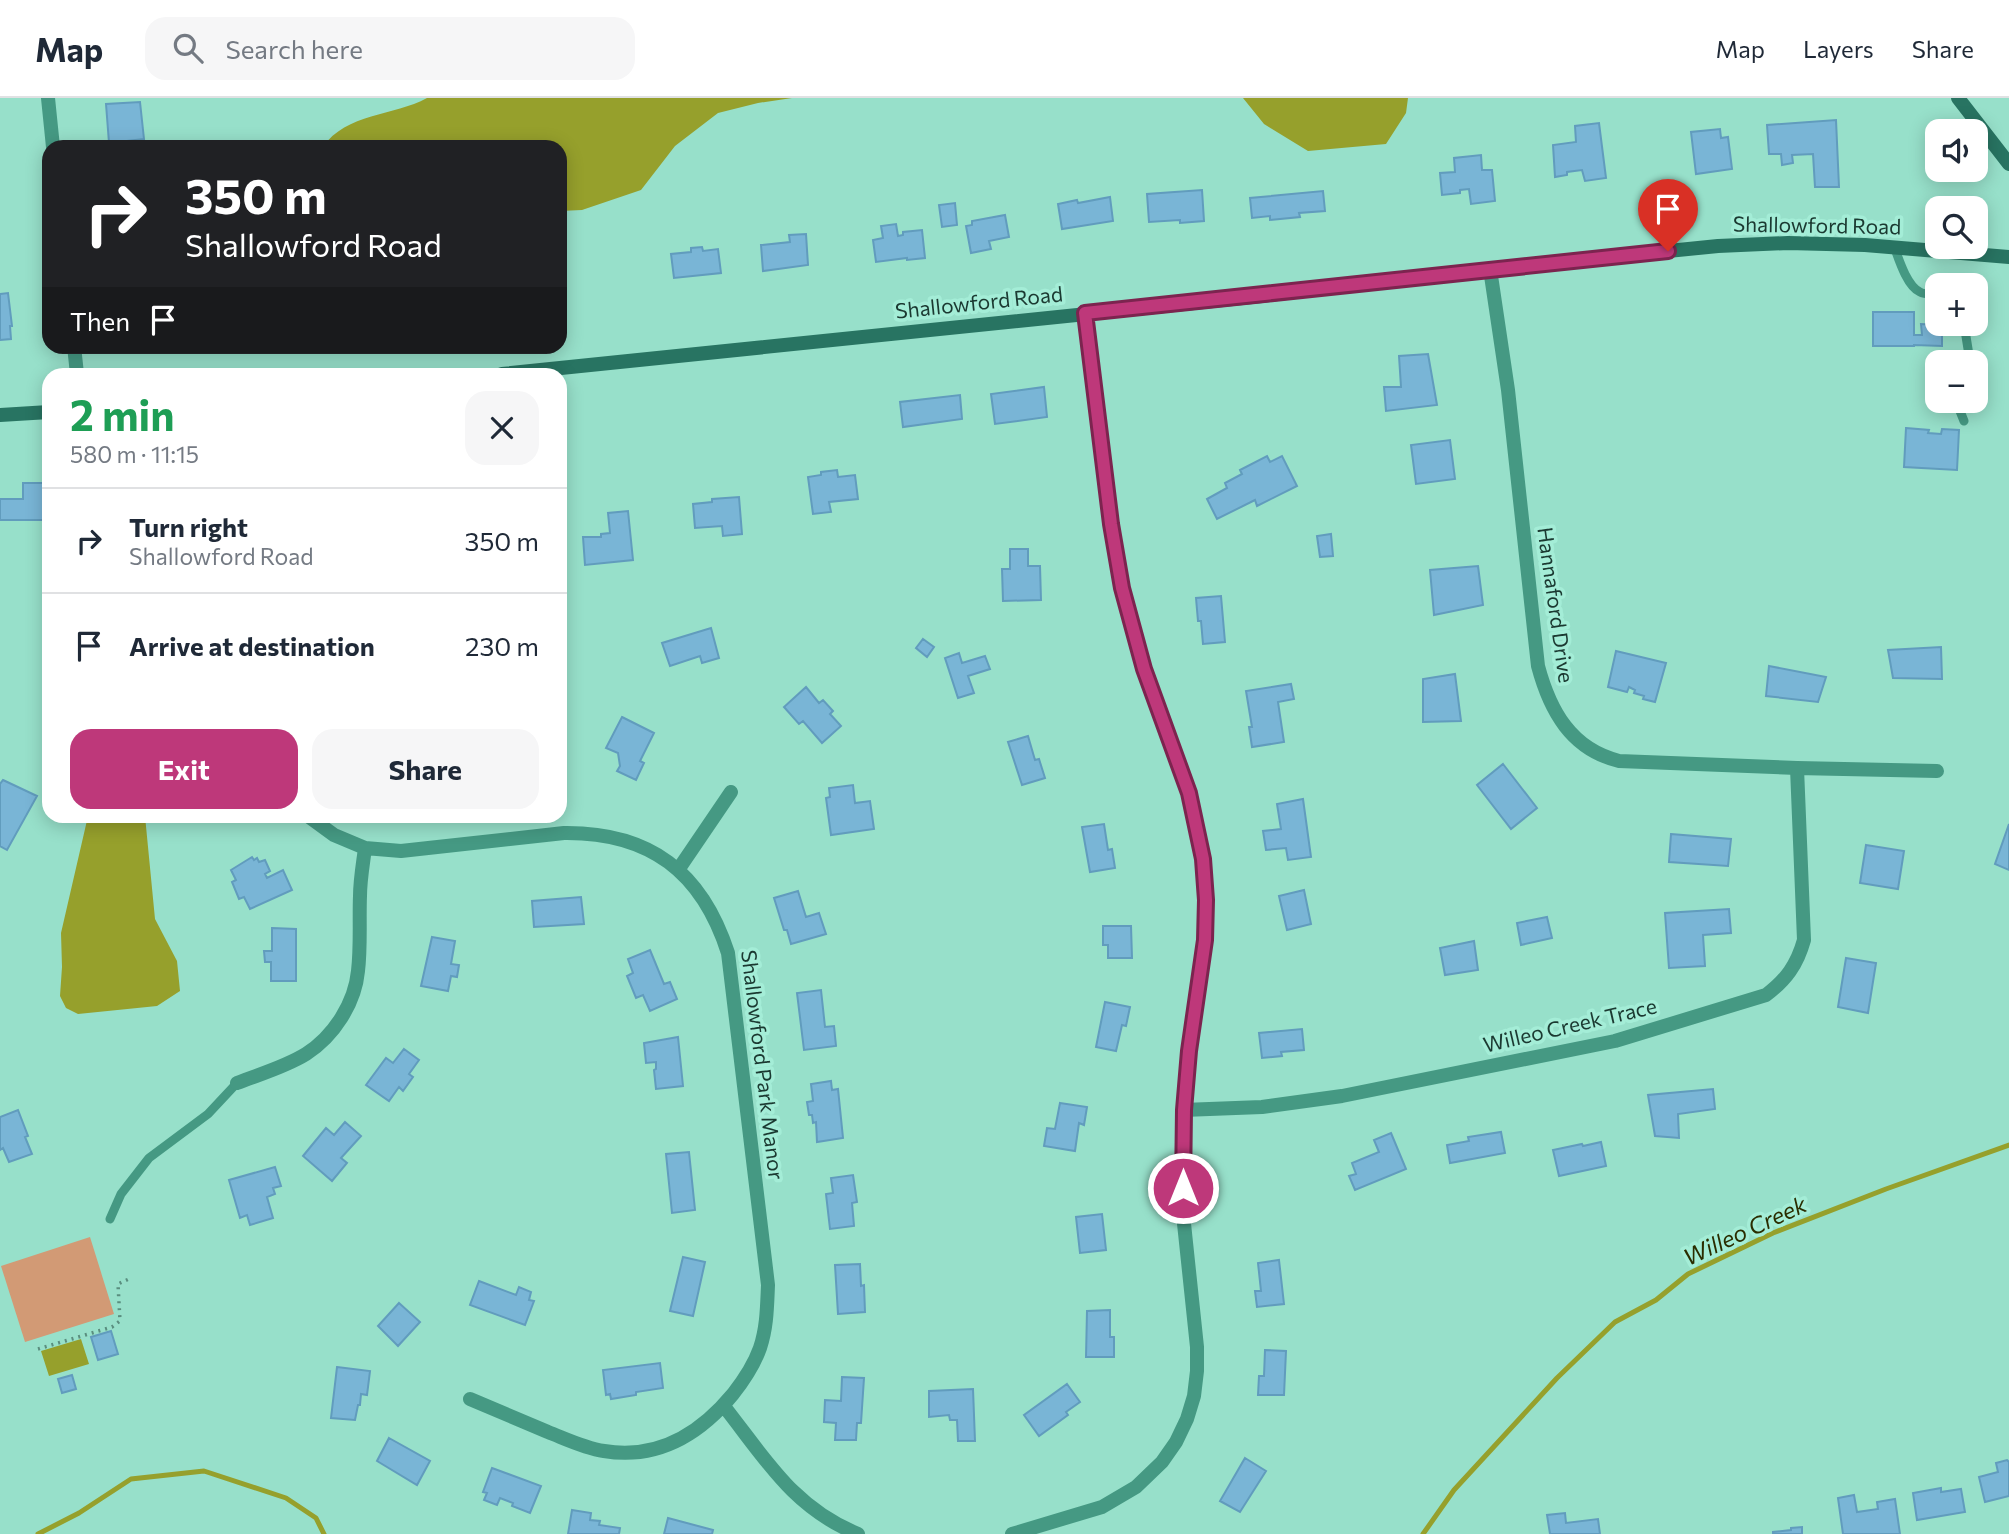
<!DOCTYPE html>
<meta charset="utf-8">
<style>
body{margin:0;font-family:Commissioner,sans-serif;background:#f6f6f7;color:#1f2937;height:100vh;display:flex;flex-direction:column;font-size:26px;white-space:nowrap}
*{box-sizing:border-box;margin:0}
p{font-size:23px;color:#747a83}
.icon{flex:none;width:38px;height:38px;fill:none;stroke:currentColor;stroke-width:2;stroke-linecap:round;stroke-linejoin:round}
.map{position:relative;flex:1;overflow:hidden}
.panel{position:absolute;left:42px;top:270px;width:525px;height:455px;display:flex;flex-direction:column;background:#fff;border-radius:21px;box-shadow:0 4px 18px #0003}
.panel>*{flex:none}
.guide{position:absolute;left:42px;top:42px;width:525px;height:214px;border-radius:21px;box-shadow:0 4px 18px #0003;background:#202124;color:#fff;overflow:hidden}
.controls{position:absolute;left:1925px;top:21px;display:grid;gap:14px}
.controls a{display:grid;place-items:center;width:63px;height:63px;border-radius:14px;background:#fff;box-shadow:0 4px 18px #0003;font-size:35px}
.pin{position:absolute;display:grid;place-items:center;width:60px;height:60px;color:#fff;margin:-72px -30px;border-radius:50% 50% 50% 0;rotate:-45deg;box-shadow:0 0 7px #0007}
.pin .icon{rotate:45deg}
.me{position:absolute;width:77px;margin:-38px;rotate:0deg;stroke-linejoin:round;filter:drop-shadow(0 0 5px #0008)}
.turn{display:flex;align-items:center;gap:24px;height:147px;padding:0 28px;font-size:32px}
.turn .icon{width:91px;height:91px;stroke-width:2.5}
.turn b{display:block;font-size:49px;line-height:60px}
.then{display:flex;align-items:center;height:66px;padding:0 28px;background:#0003;gap:14px;font-size:26px}
.round{display:grid;place-items:center;flex:none;width:74px;height:74px;border-radius:21px;background:#f6f6f7}
.overview{display:flex;align-items:center;justify-content:space-between;height:119px;padding:0 28px}
h1{font-size:42px;font-weight:700;line-height:52px;color:#1e9e55}
.cta{display:flex;gap:14px;margin-top:auto;padding:14px 28px}
.cta a{flex:1;height:80px;border-radius:21px;background:#be387a;color:#fff;font-size:28px;font-weight:700;line-height:80px;text-align:center}
.cta a+a{background:#f6f6f7;color:#1f2937}
ul{padding:0;list-style:none}
li{display:flex;align-items:center;gap:21px;height:105px;padding:0 28px;border-top:2px solid #e0e1e3}
li div{flex:1}
li b{display:block;font-size:26px}
li em{font-style:normal}
header{display:flex;align-items:center;gap:42px;box-sizing:border-box;height:98px;padding:0 35px;background:#fff;border-bottom:2px solid #e0e1e3}
header strong{font-size:33px}
nav{display:flex;gap:38px;margin-inline-start:auto;font-size:24px}
.search{width:490px;height:63px;background:#f6f6f7;display:flex;align-items:center;gap:18px;box-sizing:border-box;padding:0 24px;border-radius:21px;color:#747a83;font-size:26px}
.map>svg:first-child{display:block}
.green{fill:#d29a75}
.water{fill:#96a02c}
.lines{fill:none;stroke-linecap:round;stroke-linejoin:round}
.stream{stroke:#96a02c;stroke-width:5}
.building{fill:#79b5d6;stroke:#619cbd;stroke-width:2}
.path{stroke:#5a8e7f;stroke-width:3.5;stroke-dasharray:2 5;stroke-linecap:butt}
.lane{stroke:#459983;stroke-width:9}
.street{stroke:#459983;stroke-width:14}
.secondary{stroke:#287462;stroke-width:14}
.route-casing{stroke:#7c244f;stroke-width:18}
.route{stroke:#be387a;stroke-width:12}
.labels{text-anchor:middle;stroke-width:7;stroke-linejoin:round;paint-order:stroke}
.street-label{font-size:21px;fill:#1b3931;stroke:#a4edd7}
.water-label{font-size:23px;font-style:italic;fill:#2a2d00;stroke:#a4edd7}
</style>
<header>
<strong>Map</strong>
<div class="search"><svg class="icon" aria-label="search" viewBox="0 0 24 24"><circle cx="10" cy="10" r="6"/><path d="M15 15l6 6"/></svg>Search here</div>
<nav><a>Map</a><a>Layers</a><a>Share</a></nav>
</header>
<div class="map">
<svg width="2009" height="1436" viewBox="0 0 2009 1436">
<rect width="100%" height="100%" fill="#97e0ca"/>
<path class="green" d="M90 1139 114 1216 25 1244 1 1168Z"/>
<path class="water" d="M427 0H792L758 5 718 15 675 48 641 92 582 112 560 113V49H323C346 15 394 18 427 0Z
M1243 0H1408L1406 15 1386 46 1308 53 1264 26Z
M88 718H145L155 821 177 863 180 893 157 908 78 916 66 910 60 898 62 869 61 835Z
M81 1241 89 1266 49 1278 41 1253Z"/>
<g class="lines">
<path class="stream" d="M38 1436 79 1415 131 1381 204 1373 286 1400 316 1420 324 1436
M1423 1436 1454 1392 1557 1280 1615 1224 1656 1202 1688 1176 1773 1135 1886 1091 2009 1047"/>
</g>
<path class="building" d="M140 4 144 41 109 45 106 6Z
M1836 22 1839 89H1815L1813 56 1792 57 1793 65 1782 67 1781 56H1769L1767 27Z
M1599 25 1606 80 1585 83 1582 72 1567 74V77L1555 79 1553 47 1576 44 1575 28Z
M1720 31 1721 40 1728 39 1732 71 1696 76 1691 34Z
M1481 57 1482 72H1492L1495 103 1471 106 1469 91 1460 92V95L1442 97 1440 75 1455 74 1454 60Z
M1202 92 1204 123 1180 125V122L1149 124 1147 96Z
M1323 93 1325 113 1299 115 1300 119 1270 122V118L1252 120 1250 100Z
M1110 99 1113 123 1062 131 1058 106 1077 102 1078 105Z
M955 105 957 127 942 129 939 107Z
M1005 117 1009 139 989 143 991 151 971 155 966 128 972 127V123Z
M896 126 898 138 903 137V134L922 132 925 160 907 162V160L876 164 873 142 883 140 881 128Z
M806 136 808 167 763 173 761 147 790 144 789 137Z
M702 149 703 153 718 151 721 175 674 180 671 156 691 154V150Z
M8 195 12 228H10L11 241 0 242V196Z
M1873 214H1914V237H1922L1921 226 1942 227V248L1914 247V248H1873Z
M1428 256 1437 307 1386 313 1384 289H1401L1399 258Z
M1044 289 1047 319 995 326 991 296Z
M960 297 962 321 903 329 900 304Z
M1906 330 1929 332 1928 335 1941 336 1942 331 1959 332 1957 372 1904 369Z
M1450 342 1455 381 1416 386 1411 347Z
M1267 358 1270 364 1282 358 1297 388 1257 408 1255 402 1217 421 1207 401 1227 390 1225 385 1242 376 1240 372Z
M837 372 838 379 855 377 858 401 829 404 831 414 813 416 808 379 821 377V374Z
M23 385H44V397H49V422H0V401H23Z
M739 399 742 436 723 438 722 428 695 430 693 406 712 404V401Z
M628 413 633 462 585 467 583 439H601V436L610 435 608 415Z
M1331 436 1333 458 1320 459 1317 438Z
M1010 451H1028V468H1040L1041 502 1003 503 1002 471H1010Z
M1478 468 1483 507 1434 517 1430 472Z
M1221 498 1225 544 1203 546 1201 523H1198L1196 500Z
M711 530 719 560 702 565 700 558 670 568 662 545Z
M923 541 934 549 927 559 916 550Z
M1941 549 1942 581 1893 580 1888 552Z
M1616 553 1666 565 1655 604 1643 601 1644 598 1634 595 1635 592 1629 589 1627 594 1608 589Z
M959 555 962 565 985 558 990 571 968 578 974 595 958 600 945 560Z
M1769 568 1826 579 1818 604 1766 598Z
M1455 576 1461 623 1423 624V581Z
M1291 586 1294 601 1278 604 1284 644 1252 649 1249 629H1252L1246 593Z
M806 589 819 605 823 602 833 613 830 616 841 628 822 645 803 623 799 626 784 609Z
M622 619 654 635 640 663 644 665 636 682 617 673 620 668 618 655 606 650Z
M1028 638 1035 662 1039 661 1045 680 1022 687 1008 644Z
M1503 666 1537 710 1511 731 1477 687Z
M3 682 37 698 7 752 0 748V686Z
M853 687 855 705 870 703 874 731 831 737 826 700 830 699 829 690Z
M1303 701 1311 759 1288 762 1286 750 1266 752 1263 733 1281 731 1277 706Z
M1104 726 1108 752 1112 751 1115 770 1090 774 1082 729Z
M2009 726V772L1995 766Z
M1671 736 1731 741 1728 768 1669 764Z
M1866 747 1904 753 1898 791 1860 785Z
M252 759 254 762 257 760 259 764 265 762 270 773 265 776 267 780 283 772 292 792 250 811 244 799 239 801 232 784 236 782 231 772Z
M1304 792 1311 826 1287 832 1279 798Z
M798 793 806 819 819 815 826 836 791 846 787 832H784L774 800Z
M581 799 584 826 534 829 532 803Z
M1729 811 1731 835 1703 837 1705 868 1669 870 1665 815Z
M1547 819 1552 840 1521 847 1517 825Z
M1103 828H1131L1132 860H1108V847H1103Z
M272 830 296 831V883H271V864H265L264 853H272Z
M432 839 455 843 451 866 459 867 457 879 451 878 448 893 421 888Z
M1474 843 1478 872 1445 877 1440 850Z
M650 852 664 886 670 884 677 901 650 913 643 897 636 900 627 878 633 875 628 861Z
M1846 860 1876 865 1868 915 1838 909Z
M821 892 825 929 834 928 836 948 804 952 797 895Z
M1105 904 1130 909 1126 928 1122 927 1116 953 1096 949Z
M1302 931 1304 952 1281 954 1282 958 1262 960 1259 935Z
M678 939 683 988 656 991 654 972 656 971V964L646 965 644 945Z
M404 951 419 962 409 976 413 979 403 993 399 989 389 1003 366 987 386 960 393 965Z
M831 983 832 992 838 991 843 1040 817 1044 816 1024 813 1025 812 1017H809L807 1004 813 1003 811 986Z
M1713 991 1715 1011 1678 1016 1679 1040 1655 1038 1648 997Z
M1060 1005 1087 1009 1084 1027 1079 1025 1075 1053 1044 1048 1047 1030 1055 1031Z
M18 1012 28 1038 25 1039 32 1056 9 1064 3 1050 0 1052V1019Z
M345 1024 361 1038 341 1060 347 1065 332 1083 303 1058 326 1030 334 1037Z
M1501 1034 1505 1055 1450 1065 1447 1047 1469 1043 1468 1039Z
M1391 1035 1406 1071 1355 1092 1349 1078 1356 1076 1352 1065 1379 1054 1374 1042Z
M1601 1044 1606 1068 1559 1078 1553 1052 1582 1046 1583 1048Z
M689 1054 695 1112 672 1115 666 1056Z
M275 1069 281 1088 273 1090 275 1096 267 1099 273 1120 250 1127 247 1117 240 1120 229 1082Z
M853 1077 857 1104 852 1105 854 1128 830 1131 826 1096 833 1095 831 1080Z
M1102 1116 1106 1152 1080 1155 1076 1119Z
M683 1159 705 1164 693 1218 670 1213Z
M1279 1162 1284 1206 1257 1209 1255 1193H1261L1258 1165Z
M860 1166 861 1188 864 1187 865 1214 838 1216 835 1167Z
M479 1183 516 1197 519 1189 531 1194 529 1202 534 1203 525 1227 470 1207Z
M399 1205 420 1224 398 1248 378 1228Z
M1110 1212V1239H1114V1259H1086L1087 1213Z
M111 1233 118 1256 98 1262 91 1239Z
M1265 1252 1286 1253 1284 1297H1258L1259 1278H1264Z
M660 1265 663 1290 636 1294V1297L611 1301 610 1296 606 1297 603 1272Z
M337 1269 370 1273 367 1297 361 1296 360 1307H358L355 1322 331 1320Z
M72 1277 76 1291 62 1295 58 1281Z
M842 1279 864 1280 861 1325H857L856 1342H835L836 1325 824 1324 825 1302 841 1303Z
M1067 1286 1080 1304 1066 1314 1068 1317 1039 1338 1024 1317Z
M973 1291 975 1343H958L957 1322H950L949 1317 929 1319V1293Z
M389 1340 430 1363 417 1387 377 1363Z
M1245 1360 1266 1373 1240 1414 1220 1403Z
M2007 1362 2009 1364V1398L1985 1404 1979 1379 1998 1374 1996 1365Z
M492 1370 541 1388 530 1415 512 1408 513 1405 500 1400 497 1407 484 1402 487 1395 483 1394Z
M1941 1390V1394L1961 1391 1965 1414 1917 1422 1913 1395Z
M1854 1397 1857 1414 1878 1411 1877 1404 1895 1401 1900 1436H1843L1838 1400Z
M572 1412 591 1415 590 1422 600 1423 599 1427 620 1430 619 1436H568Z
M1565 1415 1566 1425 1598 1421 1600 1436H1550L1547 1417Z
M668 1420 713 1432 712 1436H664Z
M1802 1429V1436H1773V1434L1791 1432V1430Z"/>
<g class="lines">
<path class="path" d="M38 1251 112 1229 120 1223 118 1186 131 1180"/>
<path class="lane" d="M1894 148C1899 162 1907 188 1920 194 1925 197 1932 196 1937 196
M1964 226 1969 257 1967 264
M1956 303 1964 323
M110 1121 121 1096 149 1060 208 1016 237 985"/>
<path class="street" d="M48 0 53 49
M1490 171 1508 292 1538 568C1550 613 1571 651 1619 663L1797 670 1937 673
M74 248 77 276
M308 718 334 737 365 750 401 753 564 735C650 734 702 774 728 855L768 1187C767 1209 767 1229 760 1250 754 1267 744 1282 733 1296 700 1336 658 1362 604 1353 584 1350 566 1341 548 1334 522 1323 496 1312 470 1301
M678 772 731 694
M237 985C260 976 285 969 306 956 334 938 355 905 358 873 361 848 359 822 360 798 360 782 363 766 365 750
M1183 1012 1262 1009 1342 998 1615 943 1766 897C1786 882 1797 867 1804 842L1797 670
M723 1307C765 1360 793 1410 858 1436
M1012 1436 1102 1409 1136 1389 1162 1364 1176 1344 1187 1321 1194 1298 1197 1273V1249L1183 1116V1012L1189 953 1205 842 1206 802 1203 761 1189 695 1144 571 1122 490 1111 426 1085 215"/>
<path class="secondary" d="M1958 0 2009 66
M502 276 1262 198 1490 171 1718 148 1788 145 1865 147 2009 159
M0 317 49 314"/>
</g>
<g class="lines">
<defs>
<path id="route" d="M1183 1090 1184 1012 1189 953 1205 842 1206 802 1203 761 1189 695 1144 571 1122 490 1111 426 1085 215C1279 196 1473 173 1668 153"/>
</defs>
<use href="#route" class="route-casing"/>
<use href="#route" class="route"/>
</g>
<g class="labels">
<g class="street-label">
<text transform="translate(1817 128) rotate(1)" y="7">Shallowford Road</text>
<text transform="translate(979 205) rotate(-6)" y="7">Shallowford Road</text>
<text transform="translate(1555 507) rotate(82)" y="7">Hannaford Drive</text>
<text transform="translate(1570 928) rotate(-13)" y="7">Willeo Creek Trace</text>
<text transform="translate(762 967) rotate(83)" y="7">Shallowford Park Manor</text>
</g>
<g class="water-label">
<text transform="translate(1745 1133) rotate(-25)" y="8">Willeo Creek</text>
</g>
</g>
</svg>
<div class="controls">
<a><svg class="icon" aria-label="sound" viewBox="0 0 24 24"><path d="M4 9h4l5-4v14l-5-4H4zM17 9q2 3 0 6"/></svg></a>
<a><svg class="icon" aria-label="search" viewBox="0 0 24 24"><circle cx="10" cy="10" r="6"/><path d="M15 15l6 6"/></svg></a>
<a>+</a>
<a>−</a>
</div>
<div class="pin" style="left:1668px;top:153px;background:#d93025"><svg class="icon" aria-label="arrive" viewBox="0 0 24 24"><path d="M6 21V4h12l-3 4 3 4H6"/></svg></div>
<svg class="me" style="left:1183px;top:1090px" viewBox="-20 -20 40 40"><circle r="17" fill="#be387a" stroke="#fff" stroke-width="3"/><path d="M0-11L8 9 0 5-8 9z" fill="#fff"/></svg>
<div class="guide">
<div class="turn"><svg class="icon" aria-label="right" viewBox="0 0 24 24"><path d="M7 20v-9h11M14 6l5 5-5 5"/></svg><div><b>350 m</b>Shallowford Road</div></div>
<div class="then">Then<svg class="icon" aria-label="arrive" viewBox="0 0 24 24"><path d="M6 21V4h12l-3 4 3 4H6"/></svg></div>
</div>
<section class="panel">
<div class="overview"><div><h1>2 min</h1><p>580 m · 11:15</p></div><a class="round"><svg class="icon" aria-label="close" viewBox="0 0 24 24"><path d="M6 6l12 12M18 6L6 18"/></svg></a></div>
<ul>
<li><svg class="icon" aria-label="right" viewBox="0 0 24 24"><path d="M7 20v-9h11M14 6l5 5-5 5"/></svg><div><b>Turn right</b><p>Shallowford Road</p></div><em>350 m</em></li>
<li><svg class="icon" aria-label="arrive" viewBox="0 0 24 24"><path d="M6 21V4h12l-3 4 3 4H6"/></svg><div><b>Arrive at destination</b></div><em>230 m</em></li>
</ul>
<div class="cta"><a>Exit</a><a>Share</a></div>
</section>
</div>
